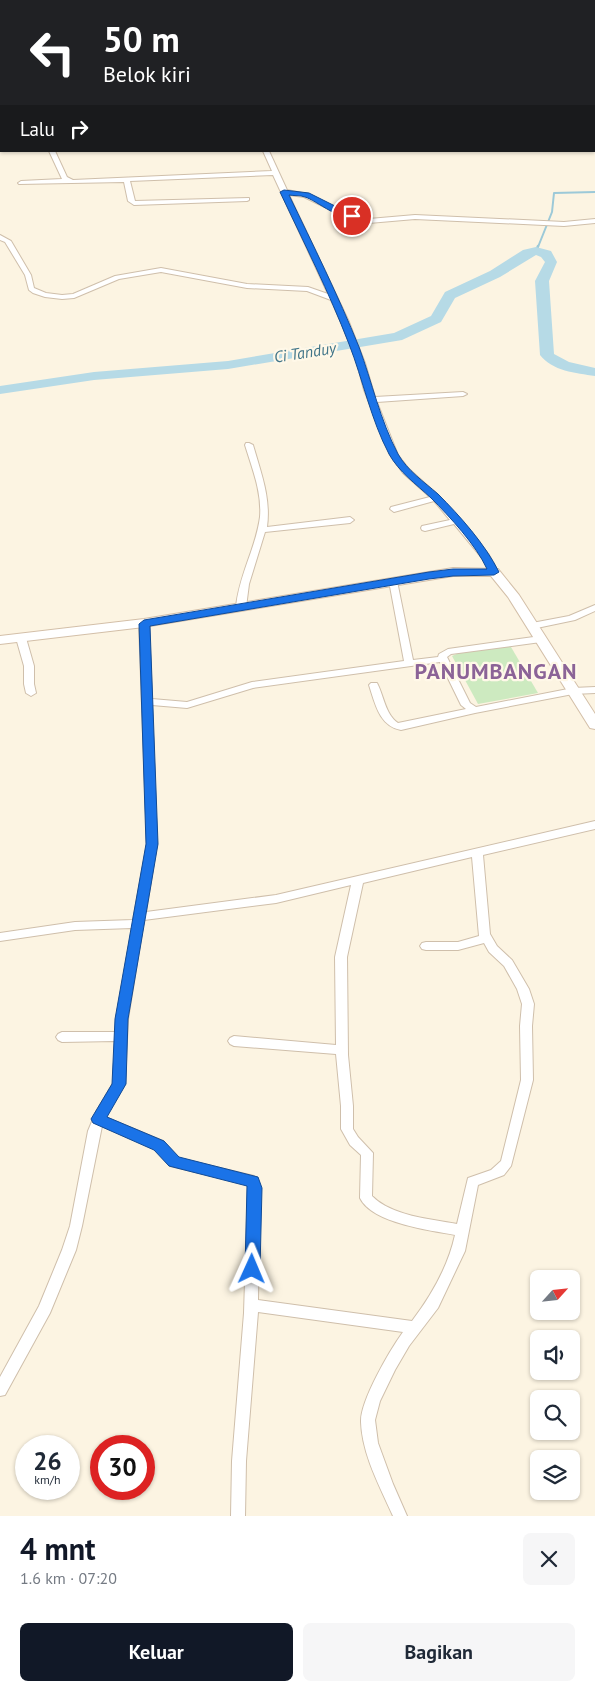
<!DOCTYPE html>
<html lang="id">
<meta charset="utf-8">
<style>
body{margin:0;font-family:"PT Sans",sans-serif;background:#f6f6f7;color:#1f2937;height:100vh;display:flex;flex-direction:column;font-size:19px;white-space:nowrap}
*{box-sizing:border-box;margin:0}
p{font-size:16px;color:#747a83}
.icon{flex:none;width:28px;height:28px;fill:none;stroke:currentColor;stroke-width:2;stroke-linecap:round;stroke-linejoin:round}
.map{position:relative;height:1516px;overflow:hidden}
.panel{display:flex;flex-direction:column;background:#fff;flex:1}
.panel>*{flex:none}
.banner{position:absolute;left:0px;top:0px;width:595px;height:152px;box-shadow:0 1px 4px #0004;background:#202124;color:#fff;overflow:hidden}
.needle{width:32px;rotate:63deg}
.controls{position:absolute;left:530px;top:1270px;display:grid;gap:10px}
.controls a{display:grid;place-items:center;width:50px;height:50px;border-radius:8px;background:#fff;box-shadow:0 1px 4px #0004;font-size:25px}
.speed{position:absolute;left:15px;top:1435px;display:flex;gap:10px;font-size:25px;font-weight:700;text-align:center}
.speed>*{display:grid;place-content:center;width:65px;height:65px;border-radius:50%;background:#fff;box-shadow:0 1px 4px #0004;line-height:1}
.speed small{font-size:12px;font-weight:400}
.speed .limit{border:8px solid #d22;background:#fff;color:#111}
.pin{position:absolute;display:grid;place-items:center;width:42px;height:42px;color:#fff;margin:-21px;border:2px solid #fff;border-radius:50%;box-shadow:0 1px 5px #0007}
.me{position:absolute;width:55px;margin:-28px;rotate:1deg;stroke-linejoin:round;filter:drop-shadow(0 0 4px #0008)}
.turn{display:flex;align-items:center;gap:18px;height:105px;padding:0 20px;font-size:22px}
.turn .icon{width:65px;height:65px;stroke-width:2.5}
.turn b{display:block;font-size:35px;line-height:42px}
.then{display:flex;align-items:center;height:48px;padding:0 20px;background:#0003;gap:10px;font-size:19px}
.round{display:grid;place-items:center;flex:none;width:52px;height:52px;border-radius:8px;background:#f6f6f7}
.overview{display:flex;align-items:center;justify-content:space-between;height:85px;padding:0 20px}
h1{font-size:30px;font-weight:700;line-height:38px;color:#111827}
.primary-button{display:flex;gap:10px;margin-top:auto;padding:10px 20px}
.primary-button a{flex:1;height:58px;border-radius:8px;background:#111827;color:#fff;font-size:20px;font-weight:700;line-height:58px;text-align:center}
.primary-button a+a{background:#f6f6f7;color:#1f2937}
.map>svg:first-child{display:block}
.green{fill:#cdeac0}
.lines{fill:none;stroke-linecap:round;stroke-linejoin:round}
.stream-far1{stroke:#9cc9d8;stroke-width:2}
.stream{stroke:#9cc9d8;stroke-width:2.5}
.river{fill:#b6dae6;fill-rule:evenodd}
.street-casing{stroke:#cfbfab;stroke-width:2}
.secondary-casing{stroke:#d3bfa8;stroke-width:2}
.street{fill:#fff;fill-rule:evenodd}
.secondary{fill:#fff;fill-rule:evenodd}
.route{fill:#1a73e8;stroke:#114b97}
.labels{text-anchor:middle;stroke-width:4.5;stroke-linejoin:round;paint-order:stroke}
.far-water-label{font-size:16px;font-style:italic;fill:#417588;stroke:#fff8e8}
.district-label{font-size:22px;font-weight:bold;letter-spacing:1px;fill:#8b6397;stroke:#fff8e8}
</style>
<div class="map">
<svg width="595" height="1516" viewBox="0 0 595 1516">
<rect width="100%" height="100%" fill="#fcf4e2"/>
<path class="green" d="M504 645 511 647 538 693 478 704 452 656 459 653Z"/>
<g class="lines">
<path class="stream-far1" d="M543 0 545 1
M538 247 552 212 554 193 595 192"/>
<path class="stream" d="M536 251 538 246"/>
<path class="river" d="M536 247 551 251 557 262 549 281 554 354 569 362 595 368V376C576 373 552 371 540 355L535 281 545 262 541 257 536 255 500 277 455 298 441 322 402 340 228 369 94 380 0 394V386L94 372 228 361 394 333 431 316 445 292 490 271 523 250Z"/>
<defs>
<path id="street" d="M203 0H209V1H204Z
M453 0H460L461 1H454Z
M0 71H1V75H0Z
M49 151H55L67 177 73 180 272 171 263 151H269L287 190 308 194 347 214 369 219 415 215 564 222 595 219V223L564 226 415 219 369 223 343 216 304 197 289 195 349 322 365 363 375 397 463 392 467 394 463 396 377 402 398 455 409 469 439 496 459 519 489 555 498 572 497 574H491L482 558 454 524 425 531 422 530 421 528 422 526 450 520 434 501 394 512 390 509 391 507 430 497 403 473 390 455 364 390 357 363 341 322 331 300 307 291 247 288 161 272 119 279 74 298 62 299 45 297 33 293 29 290 25 275 5 242 0 240V235L11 241 31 275 34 288 46 293 62 295 73 294 115 276 161 268 247 284 308 287 328 294 273 175 130 181 135 201 249 198V200L247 201 134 205 128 201 124 182 19 184 18 183 21 181 62 179Z
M246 443H249L253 445C261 473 271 498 267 527L350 517 354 520 350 523 265 532 249 584 246 607 241 610 236 607C239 575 256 548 260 517 262 492 252 468 245 445Z
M393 578 397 581 413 660 438 657 439 654 448 649 541 636 546 639 541 642 451 654 447 657 470 703 476 707 573 688 595 687V693L573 694 475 713 401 730C379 726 375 703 369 685L371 683H377C384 696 385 714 398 723L466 709 461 705 440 662 253 688 187 708 152 705 157 844 146 912 276 895 595 821V829L483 855 490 934 497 946 512 960 529 989 534 1004 532 1026 533 1080 511 1166 504 1175 478 1185 465 1251 438 1308 409 1346 395 1370 380 1401 375 1420 378 1443 393 1484 407 1516H393C380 1487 362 1454 361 1422 360 1401 390 1350 403 1332L258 1312 246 1461 245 1516H231L232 1461 244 1313 248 1186 246 1184 170 1166 155 1149 102 1126 82 1226 76 1250 50 1313 5 1395 0 1396V1377L39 1306 62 1250 70 1226 88 1131 96 1112 113 1083 115 1041 62 1042 58 1040 56 1037 58 1034 62 1032H116V1019L132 928 75 930 0 941V933L75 922 133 920 147 844 139 623 141 621H147L149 623 152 699 187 702 252 682 404 661 389 581ZM472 857 479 936 458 942H426L422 943 420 946 422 949 426 950H458L484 943 489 952 504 966 517 989 522 1004 520 1026 521 1080 501 1161 491 1170 468 1178 457 1224C431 1219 391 1216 372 1196L373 1153 358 1137 353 1129V1106L348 1055 347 957 363 883ZM351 885 335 957 336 1045 234 1036 230 1038 228 1041 230 1044 234 1046 336 1054 341 1106V1129L350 1145 361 1155 360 1198C372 1223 429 1230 455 1235 448 1267 431 1296 412 1321L258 1300 260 1185 254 1176 178 1158 163 1141 105 1117 125 1084 128 1019 144 920 276 903Z
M595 605V611L575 620 532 629 527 626 532 623 569 616Z
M21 635 26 638 34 666V684L36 693 31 696 26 693 24 684V666L16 638Z"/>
<path id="secondary" d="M453 568 498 569 519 595 595 714V729L590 728 508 597 491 576H453L144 627 0 644V636L144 619Z"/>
</defs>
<use href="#street" class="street-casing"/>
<use href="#secondary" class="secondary-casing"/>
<use href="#street" class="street"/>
<use href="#secondary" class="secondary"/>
</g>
<path class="route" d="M284 190 309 193 355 216C344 224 316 200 305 197 300 195 294 196 289 195 313 245 338 295 359 347 372 382 380 420 398 454 407 470 424 482 438 494 460 516 485 544 499 572L494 575 453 576 429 579 150 626 158 844 128 1019 126 1084 107 1117 164 1141 179 1157 258 1177 262 1188 260 1269 258 1273 252 1275 247 1273 245 1269 247 1186 169 1166 154 1150 93 1123 91 1119 112 1084 115 1019 146 844 139 624 144 620 429 572 453 569H487C476 545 450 517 431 498 416 484 399 472 389 454 371 420 363 380 349 344 329 292 304 243 280 192Z"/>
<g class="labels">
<g class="far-water-label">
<text transform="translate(305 352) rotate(-9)" y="6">Ci Tanduy</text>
</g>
<g class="district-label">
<text x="496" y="679">PANUMBANGAN</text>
</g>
</g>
</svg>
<div class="controls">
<a><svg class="needle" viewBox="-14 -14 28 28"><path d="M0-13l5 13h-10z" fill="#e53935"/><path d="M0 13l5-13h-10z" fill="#747a83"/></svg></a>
<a><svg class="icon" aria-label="sound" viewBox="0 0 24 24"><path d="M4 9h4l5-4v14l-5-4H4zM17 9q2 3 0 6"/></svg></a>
<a><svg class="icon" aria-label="search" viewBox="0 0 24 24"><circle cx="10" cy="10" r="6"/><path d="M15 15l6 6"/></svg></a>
<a><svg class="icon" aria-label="layers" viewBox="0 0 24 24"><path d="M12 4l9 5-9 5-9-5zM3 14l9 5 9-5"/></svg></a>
</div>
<div class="speed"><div>26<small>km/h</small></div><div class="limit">30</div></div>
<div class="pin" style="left:352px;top:216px;background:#d93025"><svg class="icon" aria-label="arrive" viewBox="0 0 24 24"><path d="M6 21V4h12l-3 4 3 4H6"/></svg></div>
<svg class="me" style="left:252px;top:1269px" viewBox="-20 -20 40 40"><path d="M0-17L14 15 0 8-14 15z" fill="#1a73e8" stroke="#fff" stroke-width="4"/></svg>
<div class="banner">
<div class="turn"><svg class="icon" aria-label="left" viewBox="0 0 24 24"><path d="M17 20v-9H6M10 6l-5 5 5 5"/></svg><div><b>50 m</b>Belok kiri</div></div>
<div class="then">Lalu<svg class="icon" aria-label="right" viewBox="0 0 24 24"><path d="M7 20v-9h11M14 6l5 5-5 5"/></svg></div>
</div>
</div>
<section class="panel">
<div class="overview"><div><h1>4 mnt</h1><p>1.6 km · 07:20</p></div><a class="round"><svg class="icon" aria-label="close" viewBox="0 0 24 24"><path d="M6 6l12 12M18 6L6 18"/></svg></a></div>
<div class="primary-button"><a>Keluar</a><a>Bagikan</a></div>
</section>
